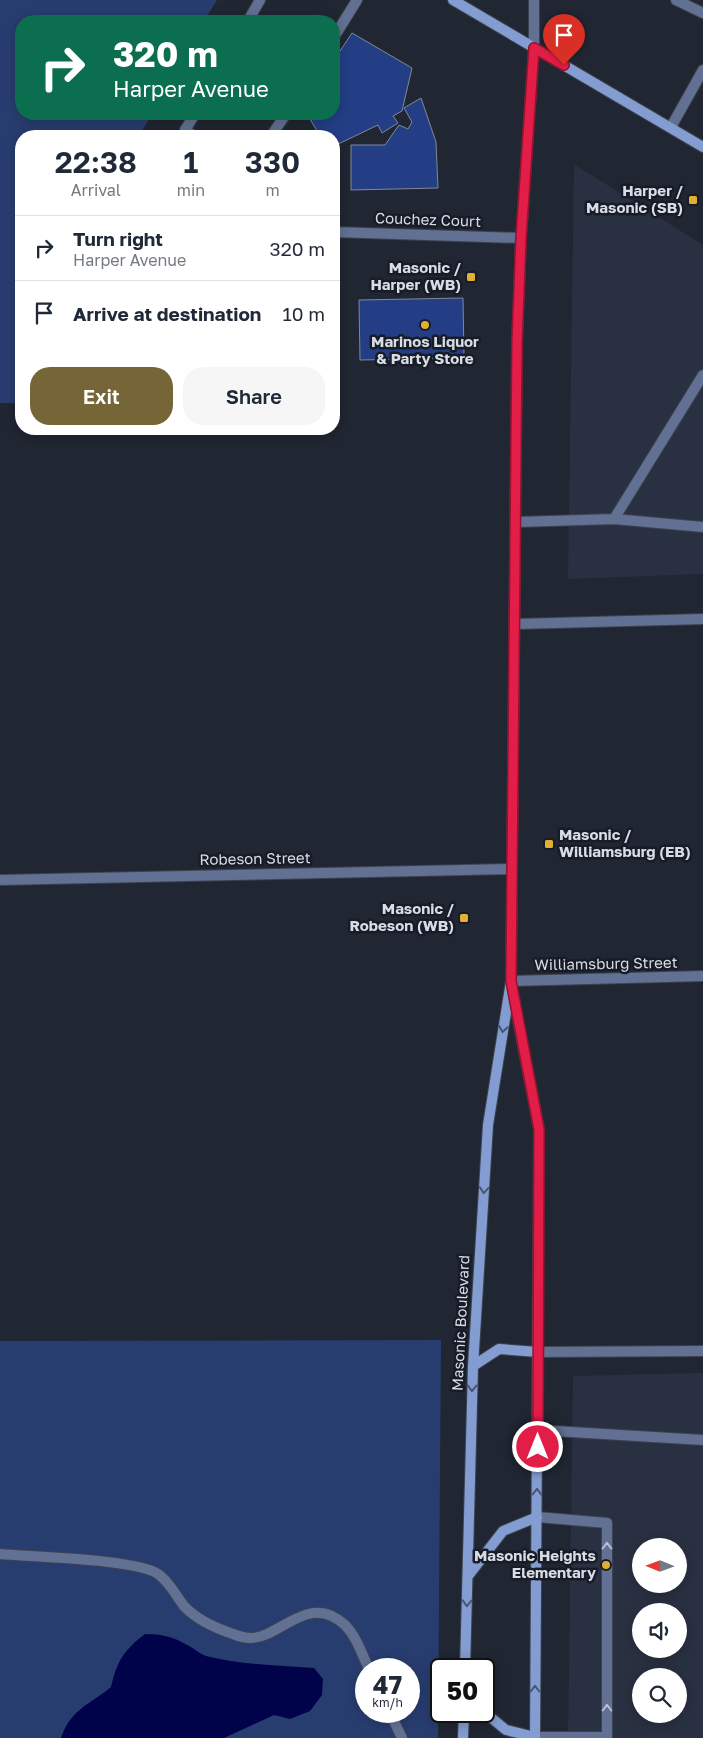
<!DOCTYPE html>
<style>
body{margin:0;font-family:"Golos Text",sans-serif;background:#f6f6f7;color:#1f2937;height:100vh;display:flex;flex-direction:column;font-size:19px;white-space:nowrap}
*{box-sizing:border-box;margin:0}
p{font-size:16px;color:#747a83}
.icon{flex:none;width:28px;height:28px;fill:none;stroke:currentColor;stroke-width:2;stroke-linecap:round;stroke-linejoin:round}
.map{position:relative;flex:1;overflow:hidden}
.side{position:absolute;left:15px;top:130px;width:325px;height:305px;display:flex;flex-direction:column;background:#fff;border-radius:20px;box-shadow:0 2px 12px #0003}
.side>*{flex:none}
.guide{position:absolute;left:15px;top:15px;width:325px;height:105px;border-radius:20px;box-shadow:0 2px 12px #0003;background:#0b6e4f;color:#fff;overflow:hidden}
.needle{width:32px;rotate:271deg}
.controls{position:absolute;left:632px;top:1538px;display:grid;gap:10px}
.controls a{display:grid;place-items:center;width:55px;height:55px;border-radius:50%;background:#fff;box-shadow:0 2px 12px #0003;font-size:25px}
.speed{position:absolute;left:355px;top:1658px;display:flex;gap:10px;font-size:25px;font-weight:700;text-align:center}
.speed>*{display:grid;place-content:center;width:65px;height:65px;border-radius:50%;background:#fff;box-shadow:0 2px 12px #0003;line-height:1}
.speed small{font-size:12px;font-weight:400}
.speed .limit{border:2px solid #111;border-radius:8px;background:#fff;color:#111}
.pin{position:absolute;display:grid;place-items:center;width:42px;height:42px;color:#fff;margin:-51px -21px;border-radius:50% 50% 50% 0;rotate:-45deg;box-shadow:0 0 5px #0007}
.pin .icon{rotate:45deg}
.me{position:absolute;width:55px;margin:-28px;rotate:0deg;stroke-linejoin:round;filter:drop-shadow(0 0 4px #0008)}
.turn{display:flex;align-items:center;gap:18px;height:105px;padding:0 15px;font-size:22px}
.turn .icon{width:65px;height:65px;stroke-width:2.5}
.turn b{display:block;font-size:35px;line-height:42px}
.eta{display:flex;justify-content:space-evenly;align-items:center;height:85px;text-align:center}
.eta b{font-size:30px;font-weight:600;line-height:35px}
.cta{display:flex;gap:10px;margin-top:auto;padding:10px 15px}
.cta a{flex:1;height:58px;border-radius:20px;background:#766536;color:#fff;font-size:20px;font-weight:600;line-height:58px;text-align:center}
.cta a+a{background:#f6f6f7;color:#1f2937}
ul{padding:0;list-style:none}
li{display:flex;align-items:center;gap:15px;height:65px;padding:0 15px;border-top:1px solid #e0e1e3}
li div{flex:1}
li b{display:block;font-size:19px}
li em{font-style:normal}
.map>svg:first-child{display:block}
.built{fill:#293041;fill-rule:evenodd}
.green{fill:#283d6f;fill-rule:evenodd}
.water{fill:#01034a}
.building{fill:#233e85;stroke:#818998}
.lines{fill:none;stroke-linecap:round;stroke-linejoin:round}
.service-casing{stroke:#3d434e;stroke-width:12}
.minor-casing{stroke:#3d434e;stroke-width:12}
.tertiary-casing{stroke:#3d434e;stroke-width:12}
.secondary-casing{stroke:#3d434e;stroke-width:12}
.service{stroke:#627193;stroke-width:10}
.minor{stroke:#627193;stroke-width:10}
.tertiary{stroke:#627193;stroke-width:10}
.secondary{stroke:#839cd1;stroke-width:10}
.oneway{stroke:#485674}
.oneway2{stroke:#bac1d0}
.route-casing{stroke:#92132f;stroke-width:12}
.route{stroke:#e11d48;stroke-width:9}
.poi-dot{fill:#e1af34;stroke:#171c28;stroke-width:2}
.labels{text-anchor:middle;stroke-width:5;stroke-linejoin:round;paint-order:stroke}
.poi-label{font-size:15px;font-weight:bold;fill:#d8dce4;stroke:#171c28;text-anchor:end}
.street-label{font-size:15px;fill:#d8dce4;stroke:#171c28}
</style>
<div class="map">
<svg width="703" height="1738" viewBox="0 0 703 1738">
<rect width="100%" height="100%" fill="#202632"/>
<path class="built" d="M574 164 703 245V574L568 579Z
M703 1373V1738H568L573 1376ZM641 1546H679V1584H641ZM641 1611H679V1649H641ZM641 1676H679V1714H641Z"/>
<path class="green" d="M0 0H217L204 21H21V114H152L139 136H21V403H0Z
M441 1340 438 1738H0V1341ZM366 1669H409V1711H366Z"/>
<path class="water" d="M145 1634C163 1634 174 1637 189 1646 195 1649 200 1654 206 1656 241 1665 278 1665 314 1668L323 1679 322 1695 310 1711 290 1719 274 1715 224 1738H61C71 1709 89 1705 111 1687 117 1661 124 1650 145 1634Z"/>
<path class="building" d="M352 33 412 68 402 111 393 116 398 123 382 133 378 125 334 146V136H320L307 114H334V60Z
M421 98 436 142 438 188 351 190V145H385L399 125 408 129 412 122 404 108Z
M463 298 464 358 360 360 359 300Z"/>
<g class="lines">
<defs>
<path id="service" d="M676 0 703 13
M248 21 260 0
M334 37 357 0
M671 127 703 70
M194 136 185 130 195 114
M271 136 286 114
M614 519 703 527
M517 522 614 519 703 375
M516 624 703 619
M538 1352 703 1351
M538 1430 703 1440
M0 1554C31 1557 137 1559 158 1574 170 1582 175 1595 184 1606 197 1620 215 1628 233 1634 238 1636 246 1638 251 1638 280 1638 309 1591 345 1625 357 1637 362 1655 369 1669
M389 1711 402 1738
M535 1737H607V1523L537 1517"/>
<path id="minor" d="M334 232 521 238
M0 880 511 869
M511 981 703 976"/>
<path id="tertiary" d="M534 48V0"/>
<path id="secondary" d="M453 0 703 147
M512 989 539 1129 535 1738
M473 1366 499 1349 538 1352
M468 1576 503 1531 537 1517
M465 1669 473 1366 488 1125 511 981 517 343 521 238 534 48
M483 1711 506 1730 535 1737
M463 1738 464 1711"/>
</defs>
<use href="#service" class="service-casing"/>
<use href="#minor" class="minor-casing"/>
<use href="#tertiary" class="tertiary-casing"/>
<use href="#secondary" class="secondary-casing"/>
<use href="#service" class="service"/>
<use href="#minor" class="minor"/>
<use href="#tertiary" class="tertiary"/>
<use href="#secondary" class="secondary"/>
</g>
<defs><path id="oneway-chevron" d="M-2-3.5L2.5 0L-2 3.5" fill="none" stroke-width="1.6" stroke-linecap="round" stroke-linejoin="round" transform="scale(1.25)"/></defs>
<g class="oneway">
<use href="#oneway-chevron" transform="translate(503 1029) rotate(99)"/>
<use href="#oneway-chevron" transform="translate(484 1190) rotate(94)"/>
<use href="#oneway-chevron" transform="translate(472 1388) rotate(91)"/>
<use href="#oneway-chevron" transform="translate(537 1492) rotate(-89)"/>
<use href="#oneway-chevron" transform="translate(467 1603) rotate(92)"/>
<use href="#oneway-chevron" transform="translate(535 1689) rotate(-90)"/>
</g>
<g class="oneway2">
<use href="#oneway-chevron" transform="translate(607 1546) rotate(-90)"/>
<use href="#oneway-chevron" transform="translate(607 1708) rotate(-90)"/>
</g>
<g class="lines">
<defs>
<path id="route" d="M538 1447 539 1129 511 981 517 343 521 238 534 48 564 65"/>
</defs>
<use href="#route" class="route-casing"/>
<use href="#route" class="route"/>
</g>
<g class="poi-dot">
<rect x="688" y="195" width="10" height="10" rx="2.5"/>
<rect x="466" y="272" width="10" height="10" rx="2.5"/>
<circle cx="425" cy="325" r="5"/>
<rect x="544" y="839" width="10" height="10" rx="2.5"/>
<rect x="459" y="913" width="10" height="10" rx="2.5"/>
<circle cx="606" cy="1565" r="5"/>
</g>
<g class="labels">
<g class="poi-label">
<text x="683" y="196">Harper /<tspan x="683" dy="17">Masonic (SB)</tspan></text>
<text x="461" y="273">Masonic /<tspan x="461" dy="17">Harper (WB)</tspan></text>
<text x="425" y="347" text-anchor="middle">Marinos Liquor<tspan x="425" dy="17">&amp; Party Store</tspan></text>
<text x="559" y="840" text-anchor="start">Masonic /<tspan x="559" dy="17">Williamsburg (EB)</tspan></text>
<text x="454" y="914">Masonic /<tspan x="454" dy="17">Robeson (WB)</tspan></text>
<text x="596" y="1561">Masonic Heights<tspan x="596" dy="17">Elementary</tspan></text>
</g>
<g class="street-label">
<text transform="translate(428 220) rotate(2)" y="5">Couchez Court</text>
<text transform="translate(255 859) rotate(-1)" y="5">Robeson Street</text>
<text transform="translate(606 964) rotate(-1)" y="5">Williamsburg Street</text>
<text transform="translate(461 1323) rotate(-87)" y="5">Masonic Boulevard</text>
</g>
</g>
</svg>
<div class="controls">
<a><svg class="needle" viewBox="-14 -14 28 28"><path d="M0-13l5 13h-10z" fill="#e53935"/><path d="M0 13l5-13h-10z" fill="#747a83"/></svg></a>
<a><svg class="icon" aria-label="sound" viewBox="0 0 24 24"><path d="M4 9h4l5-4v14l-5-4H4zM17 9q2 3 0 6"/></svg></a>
<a><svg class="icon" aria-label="search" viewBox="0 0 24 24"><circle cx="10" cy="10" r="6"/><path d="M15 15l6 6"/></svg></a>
</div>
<div class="speed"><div>47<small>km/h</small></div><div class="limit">50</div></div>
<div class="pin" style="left:564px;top:65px;background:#d93025"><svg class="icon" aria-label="arrive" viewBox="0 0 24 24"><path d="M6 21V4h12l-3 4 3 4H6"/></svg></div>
<svg class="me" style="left:538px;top:1447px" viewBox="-20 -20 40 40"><circle r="17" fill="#e11d48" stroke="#fff" stroke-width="3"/><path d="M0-11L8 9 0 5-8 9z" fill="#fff"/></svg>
<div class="guide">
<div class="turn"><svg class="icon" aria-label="right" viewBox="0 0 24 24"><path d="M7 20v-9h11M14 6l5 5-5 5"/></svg><div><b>320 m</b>Harper Avenue</div></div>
</div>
<section class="side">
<div class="eta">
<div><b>22:38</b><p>Arrival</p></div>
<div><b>1</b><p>min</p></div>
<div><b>330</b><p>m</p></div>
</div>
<ul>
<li><svg class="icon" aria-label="right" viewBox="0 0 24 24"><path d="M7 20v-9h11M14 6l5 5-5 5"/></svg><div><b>Turn right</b><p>Harper Avenue</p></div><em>320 m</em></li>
<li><svg class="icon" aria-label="arrive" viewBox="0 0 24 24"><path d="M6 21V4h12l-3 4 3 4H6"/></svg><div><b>Arrive at destination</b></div><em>10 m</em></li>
</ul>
<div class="cta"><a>Exit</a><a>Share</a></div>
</section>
</div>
